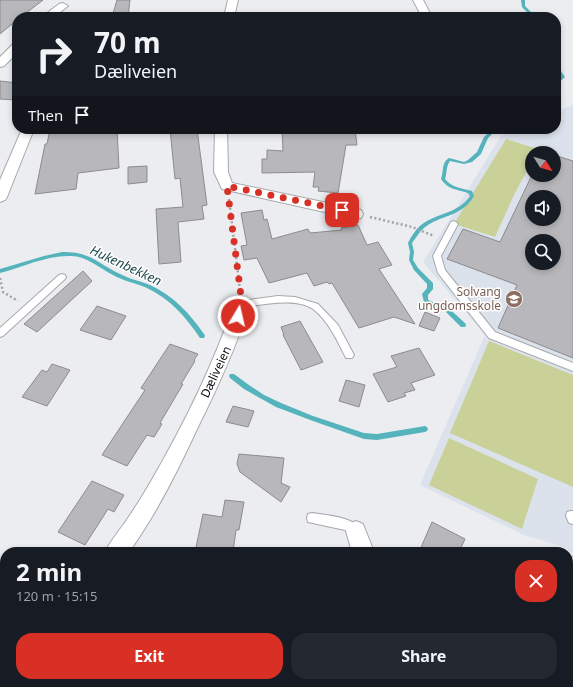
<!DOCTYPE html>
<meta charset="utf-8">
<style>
body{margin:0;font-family:"Noto Sans",sans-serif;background:#242831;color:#f1f3f6;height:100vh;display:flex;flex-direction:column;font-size:15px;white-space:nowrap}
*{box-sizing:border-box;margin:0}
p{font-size:13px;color:#9ea1a6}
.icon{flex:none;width:22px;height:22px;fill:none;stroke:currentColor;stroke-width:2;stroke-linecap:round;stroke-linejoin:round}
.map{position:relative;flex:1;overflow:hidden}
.panel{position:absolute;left:0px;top:547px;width:573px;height:140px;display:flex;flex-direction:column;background:#171b24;border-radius:16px 16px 0 0;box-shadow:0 2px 6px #0003}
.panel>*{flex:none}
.banner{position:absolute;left:12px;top:12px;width:549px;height:122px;border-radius:16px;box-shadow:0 2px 6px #0003;background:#171b24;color:#f1f3f6;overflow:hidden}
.needle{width:26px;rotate:127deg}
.tools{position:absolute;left:525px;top:146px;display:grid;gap:8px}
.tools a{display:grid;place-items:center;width:36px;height:36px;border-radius:50%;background:#171b24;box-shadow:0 2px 6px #0003;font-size:20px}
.pin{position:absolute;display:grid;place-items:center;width:34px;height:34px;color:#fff;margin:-17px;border-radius:8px;box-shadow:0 2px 6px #0006}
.me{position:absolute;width:44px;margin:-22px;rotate:9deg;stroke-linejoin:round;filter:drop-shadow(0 0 3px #0008)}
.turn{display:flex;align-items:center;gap:14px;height:84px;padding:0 16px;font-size:18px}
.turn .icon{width:52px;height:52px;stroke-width:2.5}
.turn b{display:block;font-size:28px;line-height:34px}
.then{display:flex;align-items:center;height:38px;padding:0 16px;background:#0003;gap:8px;font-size:15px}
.round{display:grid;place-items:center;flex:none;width:42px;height:42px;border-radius:16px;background:#242831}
.headline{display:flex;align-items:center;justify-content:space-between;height:68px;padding:0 16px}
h1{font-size:24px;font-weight:700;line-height:30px}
.primary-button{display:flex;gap:8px;margin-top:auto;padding:8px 16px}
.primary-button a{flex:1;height:46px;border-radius:16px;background:#d93025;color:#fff;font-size:16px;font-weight:700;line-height:46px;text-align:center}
.primary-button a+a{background:#242831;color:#f1f3f6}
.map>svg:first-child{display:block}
.built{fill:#dce2ec;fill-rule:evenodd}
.green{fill:#c9d199}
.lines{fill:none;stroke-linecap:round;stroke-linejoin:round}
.stream{fill:#55b3bc;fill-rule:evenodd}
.building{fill:#b8b7bb;stroke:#8c8b8f;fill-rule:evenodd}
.service-casing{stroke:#a6a8ab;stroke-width:2}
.minor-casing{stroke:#a6a8ab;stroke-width:2}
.path{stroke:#a1a3a6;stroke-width:2.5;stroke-dasharray:2 2.5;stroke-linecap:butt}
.service{fill:#fff;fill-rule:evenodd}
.minor{fill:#fff;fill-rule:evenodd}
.route{stroke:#d93025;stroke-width:7;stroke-dasharray:0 12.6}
.labels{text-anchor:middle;stroke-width:3;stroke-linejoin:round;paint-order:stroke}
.education-label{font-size:12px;fill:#785e54;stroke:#fff;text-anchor:end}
.street-label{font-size:12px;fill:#0b0c0d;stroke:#fff}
.water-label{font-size:13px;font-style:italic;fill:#244e52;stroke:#fff}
</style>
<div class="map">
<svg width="573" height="687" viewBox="0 0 573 687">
<rect width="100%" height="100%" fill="#ebedf1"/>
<path class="built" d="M573 105V553L567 548 524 535 420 485 485 335 423 262 501 136 517 129H556V112ZM532 153H554V175H532ZM532 197H554V219H532ZM532 241H554V263H532Z"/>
<path class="green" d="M506 139 538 149 536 153H532V161L513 197 495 237 454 224Z
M489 341 573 375V487L450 433Z
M449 438 538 479 522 529 429 485Z
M573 581V687H499L501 682H568V584Z"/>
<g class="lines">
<path class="stream" d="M521 0H525V6L536 17H532L522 7Z
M556 65H557L565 77 556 85V82L561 77 556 69Z
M493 129H497L488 138 481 154 472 162 464 164 450 161C446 166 447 173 445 179 452 188 462 188 472 191L474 196C461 218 441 214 424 228 419 232 416 238 412 243L414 252 413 260 418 268 433 283V289L428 295V300L435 303 445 305 465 323 466 325 465 327H461L442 308 434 307 424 302 422 294 427 288V284L414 270 409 260 410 252 408 243C411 237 415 230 421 225 436 213 458 214 470 196L468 193C457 189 448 190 441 179 444 171 441 163 449 158L464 162 468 160 477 152 484 137Z
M62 252C67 252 72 252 77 253 93 256 105 267 118 273 129 279 140 281 150 285 174 296 190 314 204 334L205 336 204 338H200C186 317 170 299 147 288 136 283 123 281 113 275 99 268 87 256 71 256 47 255 23 267 0 273V269L44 256Z
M230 374H234L249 385 264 395 281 403 313 416 364 433 377 434 425 426 427 427 428 429 427 431 425 432 377 440 364 439 313 421 276 407 244 389 230 378 229 376Z"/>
</g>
<path class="building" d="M0 0H43L21 17H17V20L0 34Z
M117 0H130L128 17H112Z
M0 81 17 83V100L0 99Z
M50 129H117L119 168 78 173 76 189 35 194 45 144H47Z
M170 129H197L207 205 202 206 204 219 178 222 181 262 159 264 156 209 183 207 180 178 175 179Z
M282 129H355L357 145H346L338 193 318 191 319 187H313L315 172 262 173V159H267V150L283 151Z
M554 155 573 161V358L498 328 517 285 447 259 463 229 500 242 532 175H554ZM532 197H554V219H532ZM532 241H554V263H532Z
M147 166V182L128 184V167Z
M262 210 264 220 267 219 272 239 308 229 310 233 342 230 341 228 358 225 367 245 378 242 392 265 379 269 415 324 394 317 359 328 332 283 329 284 327 282 314 286 307 273 269 283 257 258 244 260 241 246 247 245 241 213Z
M83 271 92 281 37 332 24 324Z
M97 306 126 316 111 340 80 330Z
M425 312 440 318 434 331 419 326Z
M300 321 323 362 301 370 283 335H284L281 327Z
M170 344 198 354 194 360 195 361 181 384H183L160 423 162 424 154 437 147 435 127 466 102 455 145 390 141 388Z
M419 348 435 375 411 383 415 390 404 393 406 396 388 402 373 374 397 367 391 356Z
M52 364 70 370 47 406 22 397 42 370 47 372Z
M346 380 365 385 359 407 339 401Z
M233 406 254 411 248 427 226 422Z
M239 454 284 458 281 483 290 487 281 502 240 472 237 464Z
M92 481 124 495 114 512 108 509 85 545 58 532Z
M225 500 244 502 239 530H236L233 552H195L203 514 222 517Z
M432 522 465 539 459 552H419Z"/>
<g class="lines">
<defs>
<path id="service" d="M454 221 458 224 441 256 445 270 495 332 573 363V371L489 338 438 273 433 256 451 222Z
M62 274 65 275 66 277 65 279 3 336 0 337V328L59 275Z
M278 296 295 297 318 304 338 325 354 355 352 358H346C338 342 328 320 313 309 296 297 261 305 242 307L238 304 242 301Z
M571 511H573V524L569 523 566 516 567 512Z
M312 513C325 515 356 517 361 531L360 535 356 536 345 530 308 522 307 518 308 514Z"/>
<path id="minor" d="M228 0H238L234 17H224Z
M413 0H423L432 17H422Z
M63 3 68 6 54 17H42L59 4Z
M17 43V53L4 66 0 67V57L13 44Z
M22 129H34L7 197 5 200 0 202V180Z
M215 129H227L228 172 232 183 356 209 361 210 363 214 361 218 356 219 222 189 214 172Z
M242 298 248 300 250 304C236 347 218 387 198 427 178 470 157 513 129 552H105C110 542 117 533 124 524 133 511 142 497 150 483 183 426 213 366 234 304L236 300Z
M356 521 363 524 374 552H352L346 531 349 524Z
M573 557V582L568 584V559Z
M5 671V682H19L17 687H0V673Z
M302 682H327L325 687H300Z
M478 682H502L500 687H476Z"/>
</defs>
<use href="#service" class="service-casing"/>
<use href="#minor" class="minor-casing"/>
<path class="path" d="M229 199 240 290
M370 217 412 227 434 236
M0 278 3 292 18 301"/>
<use href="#service" class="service"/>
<use href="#minor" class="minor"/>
</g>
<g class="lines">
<path class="route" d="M238 316 242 304 227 186 342 210"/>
</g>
<defs>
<symbol id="school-disc" viewBox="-11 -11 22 22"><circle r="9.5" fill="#8d6e63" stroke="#fff"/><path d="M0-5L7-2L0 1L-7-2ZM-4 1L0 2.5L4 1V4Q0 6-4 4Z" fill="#fff"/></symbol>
</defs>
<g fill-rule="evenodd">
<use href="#school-disc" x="504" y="289" width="20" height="20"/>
</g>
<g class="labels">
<g class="education-label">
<text x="501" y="296">Solvang<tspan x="501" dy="14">ungdomsskole</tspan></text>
</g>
<g class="street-label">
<text transform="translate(216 372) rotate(-65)" y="4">Dæliveien</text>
</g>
<g class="water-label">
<text transform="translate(126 265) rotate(25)" y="5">Hukenbekken</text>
</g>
</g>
</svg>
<div class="tools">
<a><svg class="needle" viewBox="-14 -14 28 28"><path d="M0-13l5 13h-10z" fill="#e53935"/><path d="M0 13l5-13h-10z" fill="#9ea1a6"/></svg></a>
<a><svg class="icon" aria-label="sound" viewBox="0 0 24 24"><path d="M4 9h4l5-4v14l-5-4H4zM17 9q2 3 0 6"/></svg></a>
<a><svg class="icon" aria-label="search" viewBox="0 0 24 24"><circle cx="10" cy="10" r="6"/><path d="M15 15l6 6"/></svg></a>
</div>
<div class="pin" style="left:342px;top:210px;background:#d93025"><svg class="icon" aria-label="arrive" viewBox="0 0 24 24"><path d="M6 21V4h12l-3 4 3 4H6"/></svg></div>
<svg class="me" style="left:238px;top:316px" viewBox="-20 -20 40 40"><circle r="17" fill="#d93025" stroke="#fff" stroke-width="3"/><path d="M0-11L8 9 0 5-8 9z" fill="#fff"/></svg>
<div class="banner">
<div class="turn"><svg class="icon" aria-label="right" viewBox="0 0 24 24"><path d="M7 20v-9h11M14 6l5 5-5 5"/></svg><div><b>70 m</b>Dæliveien</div></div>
<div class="then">Then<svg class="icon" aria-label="arrive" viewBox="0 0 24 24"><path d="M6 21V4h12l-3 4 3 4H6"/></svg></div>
</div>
<section class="panel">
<div class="headline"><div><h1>2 min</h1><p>120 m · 15:15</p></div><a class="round" style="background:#d93025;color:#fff"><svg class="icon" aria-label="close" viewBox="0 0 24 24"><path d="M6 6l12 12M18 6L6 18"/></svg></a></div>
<div class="primary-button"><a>Exit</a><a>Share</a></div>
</section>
</div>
